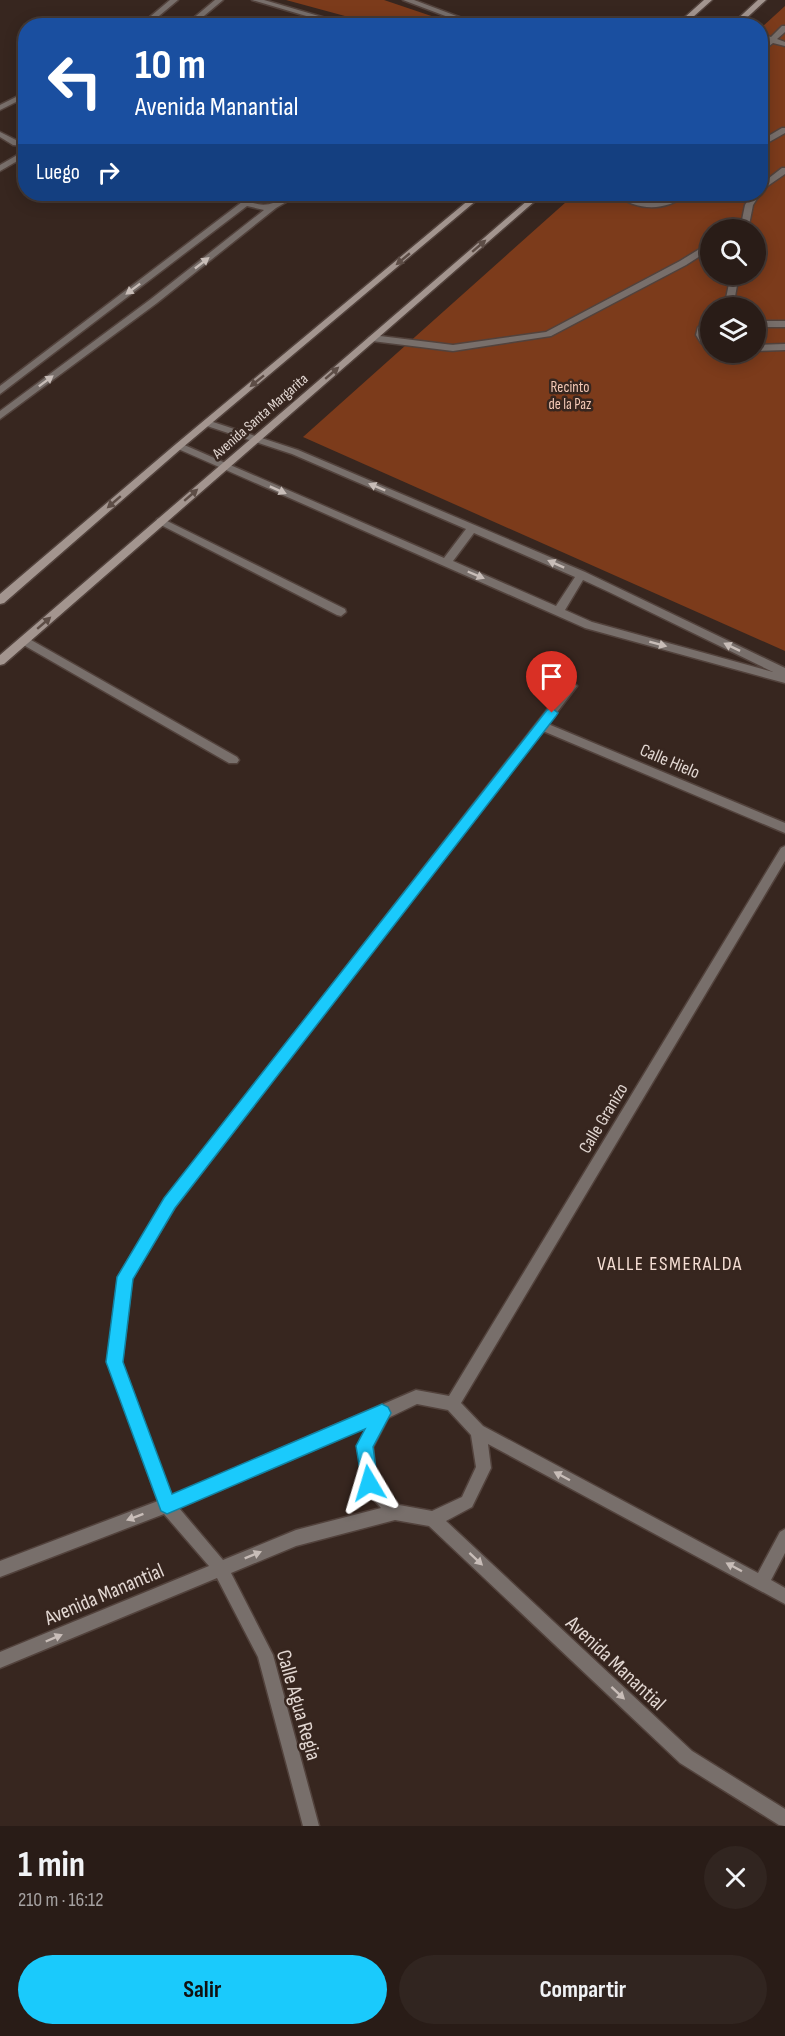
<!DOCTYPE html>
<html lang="es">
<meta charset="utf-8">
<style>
body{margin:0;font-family:"Sofia Sans Condensed",sans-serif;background:#312520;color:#f1f3f6;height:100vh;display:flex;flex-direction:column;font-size:22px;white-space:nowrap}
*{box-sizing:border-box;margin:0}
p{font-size:20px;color:#a5a1a1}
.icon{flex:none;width:33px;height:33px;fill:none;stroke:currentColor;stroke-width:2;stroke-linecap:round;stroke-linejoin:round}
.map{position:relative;height:1826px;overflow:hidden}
.side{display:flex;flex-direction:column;background:#291c17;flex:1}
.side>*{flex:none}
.hud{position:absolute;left:18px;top:18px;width:750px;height:183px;border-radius:24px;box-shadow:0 3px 15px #0003,0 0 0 2px #453a36;background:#1a4fa0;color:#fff;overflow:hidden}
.buttons{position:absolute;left:700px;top:219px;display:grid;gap:12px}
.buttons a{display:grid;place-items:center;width:66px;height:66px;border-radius:50%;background:#291c17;box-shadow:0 3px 15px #0003,0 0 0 2px #453a36;font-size:30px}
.pin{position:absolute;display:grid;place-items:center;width:51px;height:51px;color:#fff;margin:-62px -26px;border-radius:50% 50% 50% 0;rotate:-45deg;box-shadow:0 0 6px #0007}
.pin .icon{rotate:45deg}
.me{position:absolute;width:66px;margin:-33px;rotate:353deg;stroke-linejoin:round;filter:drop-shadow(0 0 4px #0008)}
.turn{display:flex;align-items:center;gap:21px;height:126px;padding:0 18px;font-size:27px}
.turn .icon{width:78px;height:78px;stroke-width:2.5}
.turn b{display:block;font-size:42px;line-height:51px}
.then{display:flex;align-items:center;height:57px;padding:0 18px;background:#0003;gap:12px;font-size:22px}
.round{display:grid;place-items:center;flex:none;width:63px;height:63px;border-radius:32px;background:#312520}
.head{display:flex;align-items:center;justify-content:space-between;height:102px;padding:0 18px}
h1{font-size:36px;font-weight:700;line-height:45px}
.button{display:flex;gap:12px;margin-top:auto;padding:12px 18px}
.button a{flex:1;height:69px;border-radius:36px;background:#1acafc;color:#111;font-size:24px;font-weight:700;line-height:69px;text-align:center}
.button a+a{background:#312520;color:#f1f3f6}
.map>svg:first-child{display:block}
.green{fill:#7c3b1b;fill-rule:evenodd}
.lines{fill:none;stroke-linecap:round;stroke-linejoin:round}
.service-casing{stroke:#52423c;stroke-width:3}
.minor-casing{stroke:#52423c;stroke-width:3}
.secondary-casing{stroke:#52423c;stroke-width:3}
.service{fill:#786f6b;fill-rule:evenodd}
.minor{fill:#786f6b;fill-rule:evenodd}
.secondary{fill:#a3958f;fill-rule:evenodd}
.oneway{fill:#5d4d46}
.oneway2{fill:#c8bdb8}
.route{fill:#1acafc;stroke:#1183a4;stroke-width:1.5}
.labels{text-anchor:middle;stroke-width:5;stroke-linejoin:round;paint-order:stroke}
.far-park-label{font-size:15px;fill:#f3c8b5;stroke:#37261f}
.far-street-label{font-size:15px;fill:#e2d7d2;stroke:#37261f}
.street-label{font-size:18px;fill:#e2d7d2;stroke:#37261f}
.neighbourhood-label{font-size:20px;letter-spacing:1.5px;fill:#f5ded4;stroke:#37261f}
.near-street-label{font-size:21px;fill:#e2d7d2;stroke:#37261f}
</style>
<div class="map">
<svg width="785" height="1826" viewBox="0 0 785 1826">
<rect width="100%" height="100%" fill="#37261f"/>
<path class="green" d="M286 0H384L458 25H378Z
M785 6V651L303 437 575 194H760L761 28ZM711 230H756V274H711ZM711 308H756V352H711Z"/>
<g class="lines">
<defs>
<path id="service" d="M782 26H785V32L777 39 785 42V46L773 43 760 53V47L767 41 760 39V34L771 37Z
M782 128H785V133L760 147V141Z
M782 168H785V174L760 191V185Z
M615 194C628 193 638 203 651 203 665 204 674 193 687 194 666 212 636 211 615 194Z
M752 194H760L753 205 748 230H740L745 205Z
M711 242V249L686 265 551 336 453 351 372 341 368 338 372 335 453 345 546 332 680 261Z
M731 274H739L733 308H724Z
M711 321V328L705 330 704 335 711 342V349L701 343 696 335 698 327Z
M756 321H785V327H756Z
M785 344V350L756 351V345Z
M207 420 298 450 585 572 785 668V683L585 628 176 448V444H182L444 558 466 529 292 454 204 425V421ZM474 533 575 577 556 606 453 561ZM583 580 609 592 773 672 592 622 565 610Z
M161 518 345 609 346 612 341 616 337 615 157 523V519Z
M24 636 237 757 239 760 237 763H229L20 643 19 640Z"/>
<path id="minor" d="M170 0H178L147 26H139Z
M215 0H223L192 26H184Z
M252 0H264L353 26H340Z
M403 0H414L483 26H472Z
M26 92V97L0 110V105Z
M0 132 18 141 26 142V146L13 145 0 137Z
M26 150V156L0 171V165Z
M239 194H247L250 202C263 207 273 205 285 197V194H293V198L276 208 157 303 0 419V411L151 299 264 210 247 206 0 394V386L242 202Z
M572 682 577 686 548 724 785 823V833L543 731 175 1207 132 1279 122 1362 171 1496 416 1390 449 1396 781 848 785 846V861L461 1403 483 1426 758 1573 780 1532 785 1529V1553L771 1580 785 1588V1604L488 1444 491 1468 472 1507 446 1521 692 1751 785 1809V1826L779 1825 680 1763 429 1526 395 1520 296 1546 231 1573 273 1655 319 1826H303L258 1657 217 1578 0 1668V1652L209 1566 164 1514 0 1577V1561L158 1501 108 1362 118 1277 165 1199 568 683ZM417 1404 448 1410 471 1435 476 1467 462 1497 432 1511 399 1505 376 1480 373 1447 388 1418ZM367 1427 358 1446 362 1483 364 1488 381 1508 296 1530 223 1560 179 1508Z"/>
<path id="secondary" d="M704 0H712L683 26H675Z
M758 0H766L738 26H730Z
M476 194H484L182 448 4 603 0 604V594L176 444Z
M535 194H543L4 664 0 665V655Z"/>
</defs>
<use href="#service" class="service-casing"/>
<use href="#minor" class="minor-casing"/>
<use href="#secondary" class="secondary-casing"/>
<use href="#service" class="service"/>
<use href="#minor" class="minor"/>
<use href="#secondary" class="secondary"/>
</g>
<defs><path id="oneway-solid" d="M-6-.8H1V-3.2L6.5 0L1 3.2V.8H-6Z" transform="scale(1.5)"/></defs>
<g class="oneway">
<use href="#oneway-solid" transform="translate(479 246) rotate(-41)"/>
<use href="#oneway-solid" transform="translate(403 259) rotate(140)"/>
<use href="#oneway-solid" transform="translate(332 373) rotate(-41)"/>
<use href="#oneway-solid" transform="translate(257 381) rotate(141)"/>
<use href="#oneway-solid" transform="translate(191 495) rotate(-41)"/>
<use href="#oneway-solid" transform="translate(114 502) rotate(139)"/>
<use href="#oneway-solid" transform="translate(44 623) rotate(-41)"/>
</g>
<g class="oneway2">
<use href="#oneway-solid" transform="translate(202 263) rotate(-38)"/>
<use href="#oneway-solid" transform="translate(133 289) rotate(143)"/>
<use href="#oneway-solid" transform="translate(46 381) rotate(-37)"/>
<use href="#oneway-solid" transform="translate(377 487) rotate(-157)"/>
<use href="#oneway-solid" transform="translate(278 490) rotate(24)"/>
<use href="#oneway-solid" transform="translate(556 564) rotate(-156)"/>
<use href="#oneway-solid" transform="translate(476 575) rotate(23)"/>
<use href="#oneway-solid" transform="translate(658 644) rotate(15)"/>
<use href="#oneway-solid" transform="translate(732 647) rotate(-154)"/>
<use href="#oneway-solid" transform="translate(562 1476) rotate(-152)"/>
<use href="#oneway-solid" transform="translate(135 1517) rotate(159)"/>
<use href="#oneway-solid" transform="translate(253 1555) rotate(-22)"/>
<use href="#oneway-solid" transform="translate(476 1559) rotate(43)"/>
<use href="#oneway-solid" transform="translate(734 1567) rotate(-152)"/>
<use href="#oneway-solid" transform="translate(54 1638) rotate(-23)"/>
<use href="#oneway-solid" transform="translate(618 1693) rotate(43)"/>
</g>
<path class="route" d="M552 708 558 713 556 716 175 1208 133 1279 123 1362 172 1494 382 1404 388 1407 391 1413 373 1447 378 1483 375 1489 369 1492 363 1489 356 1446 365 1429 167 1514 161 1511 106 1362 117 1277 164 1198 547 710Z"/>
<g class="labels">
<g class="far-park-label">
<text x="570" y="392">Recinto<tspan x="570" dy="17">de la Paz</tspan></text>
</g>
<g class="far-street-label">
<text transform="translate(260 416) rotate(-41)" y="5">Avenida Santa Margarita</text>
</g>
<g class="street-label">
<text transform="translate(670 761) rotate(23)" y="6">Calle Hielo</text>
<text transform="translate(603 1118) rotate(-59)" y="6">Calle Granizo</text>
</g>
<g class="neighbourhood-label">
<text x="670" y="1270">VALLE ESMERALDA</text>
</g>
<g class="near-street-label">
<text transform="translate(104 1594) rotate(-23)" y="7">Avenida Manantial</text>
<text transform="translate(616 1663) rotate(43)" y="7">Avenida Manantial</text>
<text transform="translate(299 1705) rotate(74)" y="7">Calle Agua Regia</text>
</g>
</g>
</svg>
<div class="buttons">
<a><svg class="icon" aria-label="search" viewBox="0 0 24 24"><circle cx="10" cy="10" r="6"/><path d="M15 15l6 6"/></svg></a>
<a><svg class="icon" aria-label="layers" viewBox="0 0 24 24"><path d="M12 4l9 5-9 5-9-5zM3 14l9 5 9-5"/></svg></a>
</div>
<div class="pin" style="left:552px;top:713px;background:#d93025"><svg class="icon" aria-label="arrive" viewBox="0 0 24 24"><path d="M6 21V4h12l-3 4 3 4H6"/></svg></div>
<svg class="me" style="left:369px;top:1483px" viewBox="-20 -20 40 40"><path d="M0-17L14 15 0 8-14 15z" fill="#1acafc" stroke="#fff" stroke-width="4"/></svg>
<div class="hud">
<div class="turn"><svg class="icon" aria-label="left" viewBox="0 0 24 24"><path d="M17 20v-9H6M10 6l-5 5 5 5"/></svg><div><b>10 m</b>Avenida Manantial</div></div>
<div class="then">Luego<svg class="icon" aria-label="right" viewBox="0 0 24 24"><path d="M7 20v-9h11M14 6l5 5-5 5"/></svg></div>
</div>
</div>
<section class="side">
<div class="head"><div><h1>1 min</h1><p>210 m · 16:12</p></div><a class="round"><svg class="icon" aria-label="close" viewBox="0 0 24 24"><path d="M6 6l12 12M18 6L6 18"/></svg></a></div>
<div class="button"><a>Salir</a><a>Compartir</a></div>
</section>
